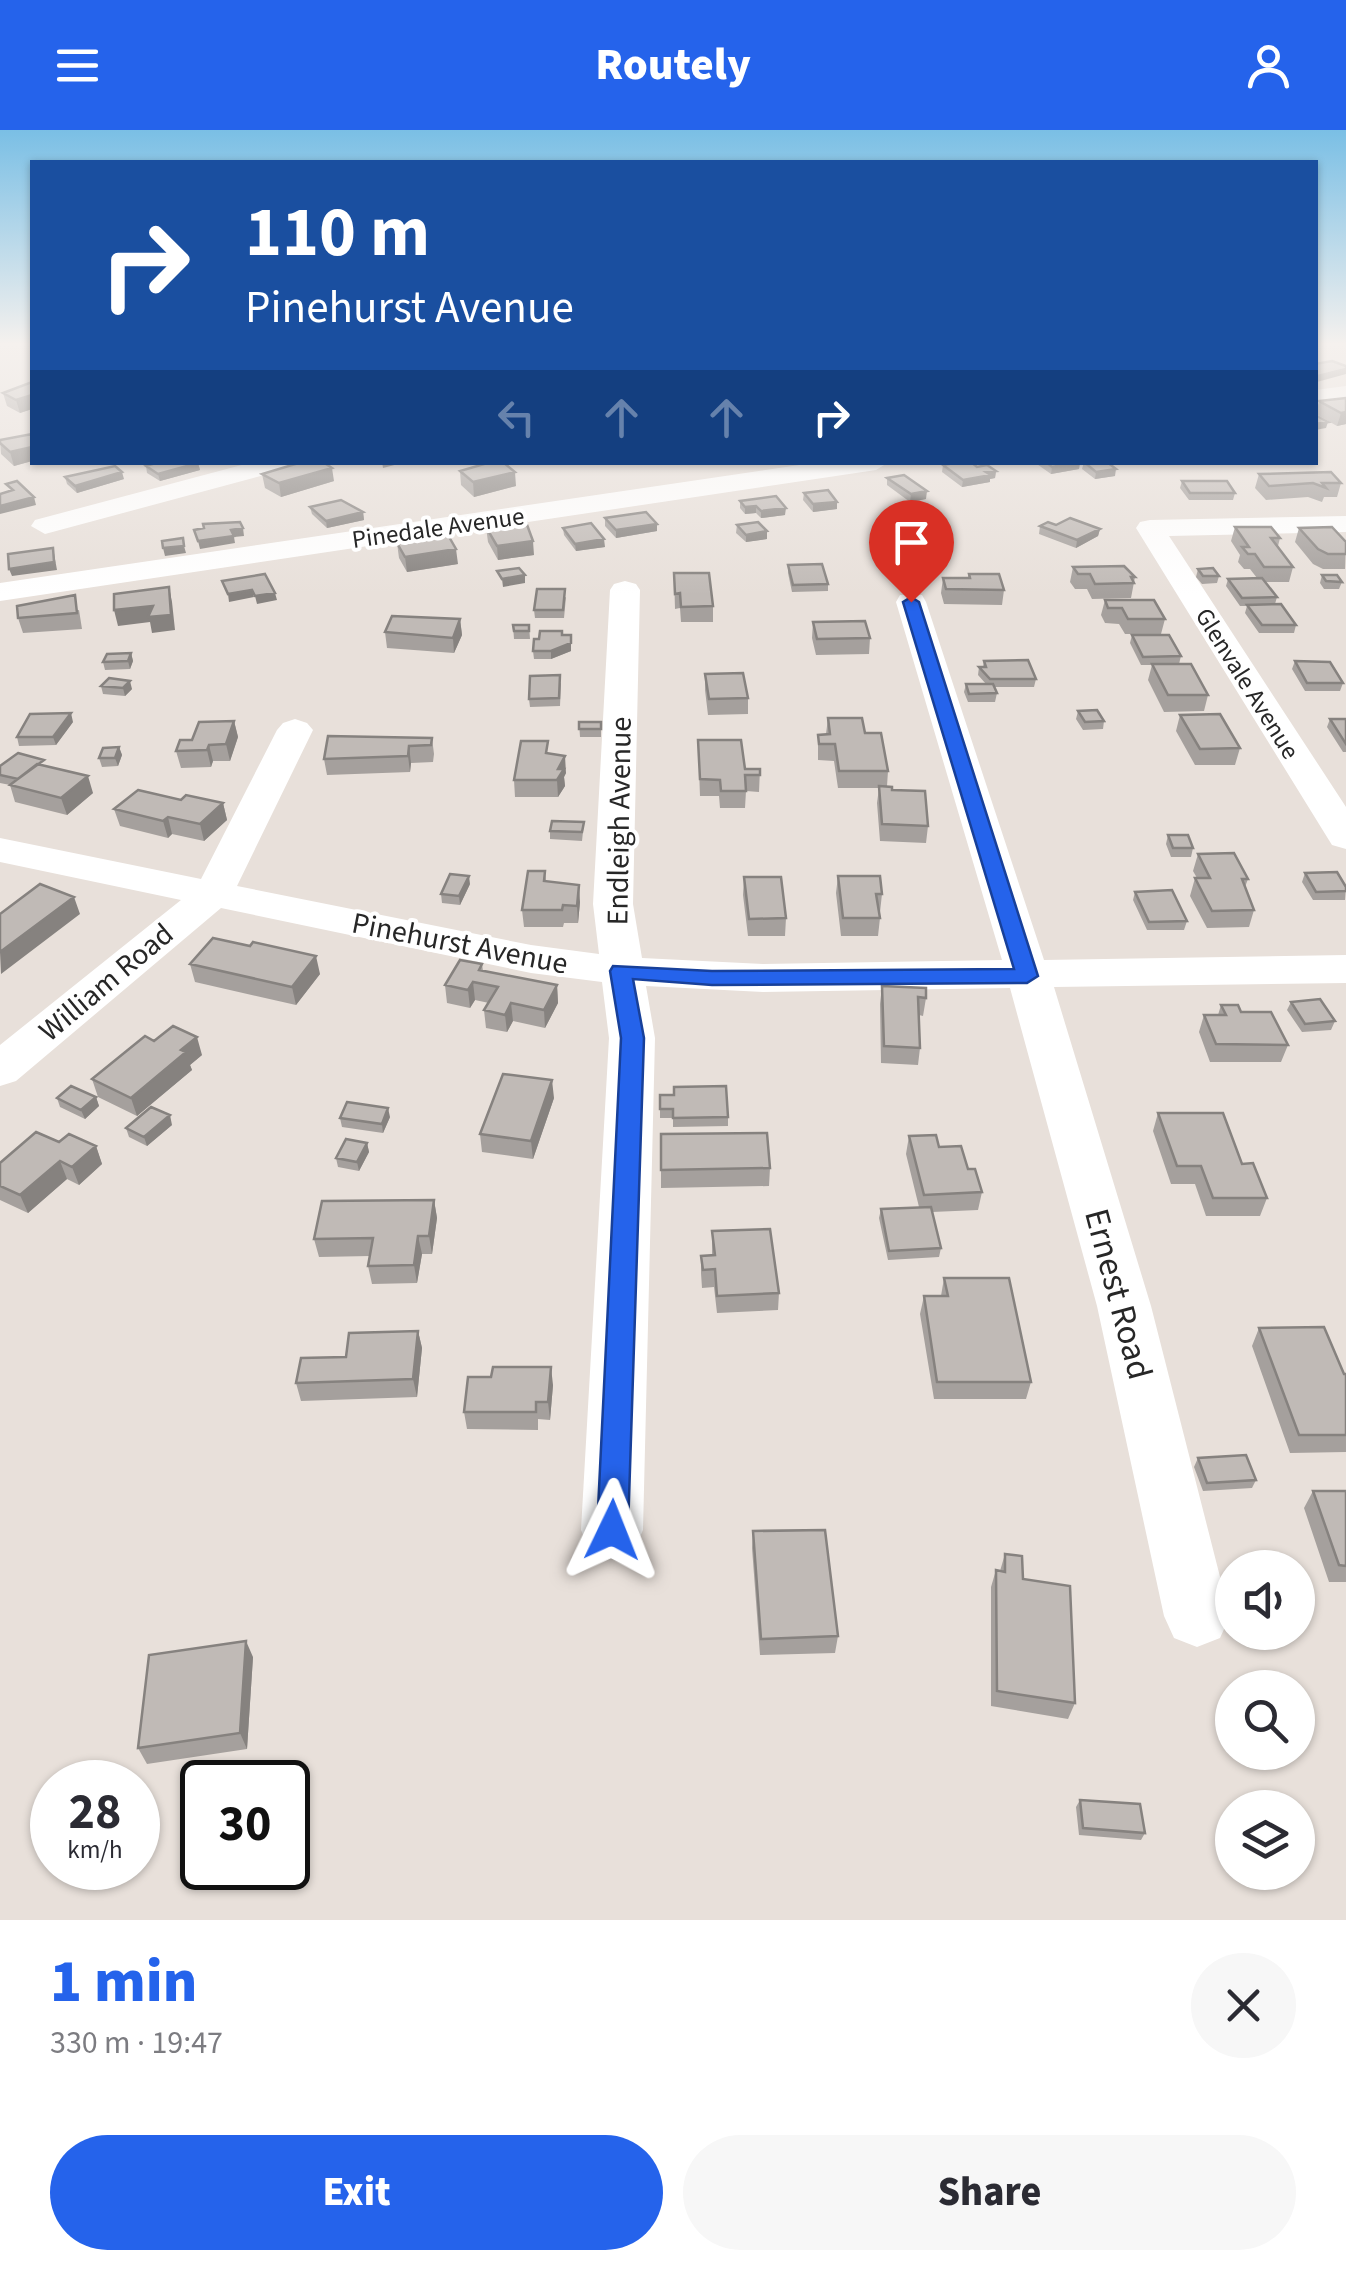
<!DOCTYPE html>
<meta charset="utf-8">
<style>
body{margin:0;font-family:"Source Sans 3",sans-serif;background:#f7f7f7;color:#2b2b33;height:100vh;display:flex;flex-direction:column;font-size:38px;white-space:nowrap}
*{box-sizing:border-box;margin:0}
p{font-size:32px;color:#7c7c81}
.icon{flex:none;width:55px;height:55px;fill:none;stroke:currentColor;stroke-width:2;stroke-linecap:round;stroke-linejoin:round}
.map{position:relative;height:1790px;overflow:hidden}
.side{display:flex;flex-direction:column;background:#fff;flex:1}
.side>*{flex:none}
.banner{position:absolute;left:30px;top:30px;width:1288px;height:305px;border-radius:0px;box-shadow:0 2px 8px #0004;background:#1a4fa0;color:#fff;overflow:hidden}
.fabs{position:absolute;left:1215px;top:1420px;display:grid;gap:20px}
.fabs a{display:grid;place-items:center;width:100px;height:100px;border-radius:50%;background:#fff;box-shadow:0 2px 8px #0004;font-size:50px}
.speed{position:absolute;left:30px;top:1630px;display:flex;gap:20px;font-size:50px;font-weight:700;text-align:center}
.speed>*{display:grid;place-content:center;width:130px;height:130px;border-radius:50%;background:#fff;box-shadow:0 2px 8px #0004;line-height:1}
.speed small{font-size:25px;font-weight:400}
.speed .limit{border:5px solid #111;border-radius:15px;background:#fff;color:#111}
.pin{position:absolute;display:grid;place-items:center;width:85px;height:85px;color:#fff;margin:-102px -42px;border-radius:50% 50% 50% 0;rotate:-45deg;box-shadow:0 0 10px #0007}
.pin .icon{rotate:45deg}
.me{position:absolute;width:110px;margin:-55px;rotate:2deg;stroke-linejoin:round;filter:drop-shadow(0 0 8px #0008)}
.turn{display:flex;align-items:center;gap:35px;height:210px;padding:0 50px;font-size:45px}
.turn .icon{width:130px;height:130px;stroke-width:2.5}
.turn b{display:block;font-size:70px;line-height:85px}
.lanes{display:flex;align-items:center;height:95px;padding:0 50px;background:#0003;justify-content:center;gap:50px;direction:ltr}
.lanes .off{opacity:.35}
.round{display:grid;place-items:center;flex:none;width:105px;height:105px;border-radius:52px;background:#f7f7f7}
.overview{display:flex;align-items:center;justify-content:space-between;height:170px;padding:0 50px}
h1{font-size:60px;font-weight:800;line-height:75px;color:#2563eb}
.cta{display:flex;gap:20px;margin-top:auto;padding:20px 50px}
.cta a{flex:1;height:115px;border-radius:60px;background:#2563eb;color:#fff;font-size:40px;font-weight:800;line-height:115px;text-align:center}
.cta a+a{background:#f7f7f7;color:#2b2b33}
header{display:flex;justify-content:space-between;align-items:center;height:130px;padding:0 50px;background:#2563eb;color:#fff;font-size:45px;font-weight:800}
.map>svg:first-child{display:block}
.lines{fill:none;stroke-linecap:round;stroke-linejoin:round}
.minor{fill:#fff;fill-rule:evenodd}
.wall{fill:#a5a09d}
.shaded-wall{fill:#86827f}
.building{fill:#c0bab6;stroke:#86827f;stroke-width:2.5}
.route{fill:#2563eb;stroke:#184099;stroke-width:2.5}
.labels{text-anchor:middle;stroke-width:8;stroke-linejoin:round;paint-order:stroke}
.far-street-label{font-size:25px;fill:#272727;stroke:#fff}
.street-label{font-size:30px;fill:#272727;stroke:#fff}
.near-street-label{font-size:35px;fill:#272727;stroke:#fff}
</style>
<header><svg class="icon" aria-label="menu" viewBox="0 0 24 24"><path d="M4 6h16M4 12h16M4 18h16"/></svg>Routely<svg class="icon" aria-label="person" viewBox="0 0 24 24"><circle cx="12" cy="8" r="4"/><path d="M4 21q1-7 8-7t8 7"/></svg></header>
<div class="map">
<svg width="1346" height="1790" viewBox="0 0 1346 1790">
<rect width="100%" height="100%" fill="#e8e0da"/>
<g class="lines">
<path class="minor" d="M1346 256V270L1315 274V260Z
M253 332H298L294 337 45 404 31 396 35 390Z
M820 332H889L876 340 0 471V453Z
M1346 386V402L1169 406 1346 677V719L1332 715 1327 707 1136 398 1140 392 1150 390Z
M625 451 636 454 640 460 633 774 642 828 763 834 1002 830 896 472 900 465H922L926 472 1044 830 1346 825V853L1054 857 1151 1176 1230 1486 1220 1508 1197 1517 1174 1508 1164 1486 1097 1176 1010 858 763 862 646 856 655 908 643 1400 634 1420 612 1429 590 1420 581 1400 609 908 602 852 531 843 221 778 16 951 0 956V915L181 770 0 732V708L201 749 277 600 283 593 295 589 307 593 313 600 237 756 531 815 599 824 593 774 610 460 614 454Z"/>
</g>
<path class="wall" d="M32 252V279L20 283 7 276 3 263Z
M1346 268V294L1337 296 1316 284 1319 271Z
M32 304V331L14 336 1 324 0 310Z
M1034 332H1080L1079 339 1051 344Z
M1084 332 1115 346 1095 349 1082 339Z
M198 333 200 340 160 351 147 343 146 336Z
M943 335 977 337 996 341 995 348 990 349V352L962 357 942 342Z
M460 341 516 356 474 367 461 355Z
M262 344 334 351 281 367 265 358Z
M1259 344 1341 353 1337 367H1324L1322 372 1308 367 1266 370 1255 358Z
M65 347 124 349 77 363 67 354Z
M887 348 926 369 910 372 887 355Z
M1182 351 1235 363 1233 370H1189L1180 358Z
M804 363 837 372V379L813 382 803 370Z
M740 371 785 385 761 388 756 383 745 384 740 378Z
M310 377 363 382 364 390 327 398 312 384Z
M605 388 657 394V401L616 408 605 396Z
M737 395 767 409 746 412 736 403Z
M1056 395 1100 399 1098 406 1076 418 1039 404 1040 396Z
M486 397 534 425 498 430 488 412Z
M1235 397 1280 408 1278 416 1293 437 1289 452H1265L1277 467 1275 474 1296 495 1294 503H1259L1245 483 1247 476H1240L1226 456 1228 449 1257 448 1250 439H1244L1238 432 1240 425 1231 411Z
M563 398 605 417 576 421 564 405Z
M1299 398 1346 412 1345 439H1323L1313 434 1295 412Z
M397 413 458 434 407 442 399 428Z
M788 435 828 454V461L792 462 788 443Z
M1073 437 1135 447 1131 468 1092 469 1087 459H1075L1070 452Z
M1198 439 1219 446 1217 453 1202 454 1196 447Z
M674 443 713 476V492H681L680 478 675 479Z
M969 444 1004 460 1002 475 944 474 941 463 943 448H968Z
M1322 445 1342 452 1339 459H1324L1320 453Z
M566 467 564 488H535L534 480Z
M1105 470 1165 489 1161 504H1125L1119 494 1105 493 1101 485Z
M79 480 82 499 23 503 18 488Z
M460 489 462 505 454 523 387 518 385 502Z
M813 492 870 508 869 524 816 525 812 508Z
M513 495H529L530 509H514Z
M562 505H571V521L551 529H534L533 521Z
M1132 505 1181 526 1179 534 1208 565 1204 581 1164 582 1148 550 1152 535H1141L1130 513Z
M131 523 133 531 130 539 105 540 103 532Z
M984 531 1036 549 1034 557H994L997 563 995 572H968L964 562 966 554H986L978 545 979 537H983Z
M1295 531 1343 553 1340 561H1305L1292 539Z
M705 544 748 568V584L708 585 705 560Z
M561 553 560 576 530 577 529 569Z
M101 556 132 559 125 566 103 564Z
M1078 581 1104 591 1103 599 1083 600 1076 589Z
M1180 585 1240 618 1235 635H1195L1176 601Z
M828 588 865 603 888 641 887 656 892 660 928 696 926 713 880 711 877 673 879 658H838L834 631 818 630V605L826 604Z
M1330 589H1346V622H1343L1327 597Z
M234 591 238 607 230 631H213L211 637 181 638 176 621 192 610Z
M73 592 56 615 19 616 17 607Z
M579 592H601V607H580Z
M432 608 434 624 433 632 411 633 410 642 327 645 324 629Z
M698 610 745 639H760L759 662 746 661 745 678H720L719 666H700Z
M119 617 122 625 118 636 102 637 99 628Z
M549 623 566 643 564 647 565 656 558 667H515L514 650Z
M0 636H46L93 663 67 685 15 672 10 655 0 653Z
M181 670 223 673 227 690 204 711 172 704 168 708 120 696 114 679Z
M584 692 582 711 550 709V701Z
M1168 705 1193 718 1191 727H1171L1166 714Z
M1198 724 1248 749 1245 757 1254 780 1249 797 1207 798 1190 766 1195 748H1197L1193 741Z
M545 741 546 751 580 772 578 793H564L563 797H524L522 780Z
M1305 743 1346 757 1345 770H1313L1302 752Z
M838 746 882 764 880 782 879 781 880 788 878 806H841L836 763Z
M744 747 786 788 785 806H748L743 765Z
M470 754 460 775 442 773 441 764Z
M1135 762 1187 791 1184 800H1147L1133 770Z
M190 834 320 844 296 875 195 852Z
M482 834 483 841 557 855 558 873 545 898 513 891 507 902 486 898 484 880 489 873 475 870 470 878 447 873 445 855Z
M882 856 926 868 923 886 919 885 920 918 918 935 881 933 880 874Z
M1291 872 1335 891 1331 900 1302 902 1287 880Z
M1221 875 1241 882 1288 915 1281 932H1210L1199 902 1204 885H1218Z
M154 911 202 925 190 935 192 940 137 986 98 967 92 949Z
M660 965 728 987V996L673 997V988H660Z
M96 967 99 976 85 989 60 977 57 968Z
M554 968 533 1029 482 1022 480 1004Z
M1158 983 1267 1068 1260 1086H1206L1195 1054H1171L1153 1001Z
M390 987 383 1003 342 997 340 988Z
M172 995 147 1016 129 1007 126 998Z
M661 1004 770 1038 769 1056 661 1058Z
M909 1006 939 1017 968 1039 982 1062 978 1080 932 1082 941 1118 939 1127 888 1130 879 1088 881 1079 919 1077 906 1024Z
M59 1012 96 1016 102 1034 79 1055 67 1049 28 1083 0 1070V1033Z
M367 1013 369 1022 359 1041 338 1037 336 1028Z
M434 1070 437 1088 432 1124H422L417 1153 372 1154 368 1136 370 1126 319 1127 314 1109Z
M712 1101 779 1163 778 1180 717 1183 714 1157 702 1158 701 1143V1126L712 1125Z
M944 1148 1031 1252 1026 1269H934L920 1184 924 1166H941Z
M1259 1198 1346 1244V1322L1290 1323 1252 1216Z
M418 1201 422 1218 417 1267 301 1271 296 1253 346 1227Z
M553 1255 550 1290 538 1289V1300L467 1299 464 1282Z
M1198 1328 1256 1350 1252 1358 1203 1361 1194 1337Z
M1313 1361H1346V1452H1329L1304 1378Z
M753 1401 838 1506 835 1523 760 1525 752 1418Z
M1005 1424 1023 1449 1075 1573 1068 1589 991 1576V1457L996 1440 1000 1441Z
M253 1527 247 1619 147 1634 138 1618Z
M1080 1670 1145 1703 1141 1710 1079 1705 1076 1677Z"/>
<path class="shaded-wall" d="M1346 239V244L1317 252 1318 246Z
M32 265V279L20 283 16 270Z
M1346 282V294L1337 296 1341 283Z
M1328 292 1326 298 1315 300V294Z
M32 317V331L14 336 10 322Z
M382 332H406L383 338Z
M1080 332 1079 339 1051 344 1052 337Z
M198 333 200 340 160 351 158 344Z
M332 338 334 351 281 367 279 353Z
M1116 339 1115 346 1095 349 1096 342Z
M996 341 995 348 990 349V352L962 357 963 350Z
M122 342 124 349 77 363 75 356Z
M515 342 516 356 474 367 473 352Z
M927 361 926 369 910 372 911 364Z
M34 367 36 375 0 384V376Z
M837 372V379L813 382V374Z
M756 376V383L745 384V377Z
M786 378 785 385 761 388V381Z
M363 382 364 390 327 398 326 391Z
M657 394V401L616 408V400Z
M243 398 244 406 234 407 235 413 200 419 198 411 231 400Z
M1100 399 1098 406 1076 418 1077 410Z
M767 401V409L746 412V405Z
M604 409 605 417 576 421 575 414Z
M533 411 534 425 498 430 497 416Z
M184 416 186 423 165 426 163 418Z
M53 418 57 440 12 446 9 439Z
M456 419 458 434 407 442 405 427Z
M525 445V453L503 457 502 449Z
M169 457 172 472 175 500 152 503 150 492 118 496 114 480Z
M252 460 254 467 229 472 228 464Z
M275 463 277 470 257 474 255 466Z
M460 489 462 505 454 523 453 508Z
M571 513V521L551 529V521Z
M131 523 133 531 130 539 128 531Z
M130 551 132 559 125 566 123 558Z
M71 583 73 592 56 615 53 607Z
M234 591 238 607 230 631 226 614Z
M209 615 213 631 211 637 207 620Z
M409 616 411 633 410 642 408 626Z
M119 617 122 625 118 636 115 628Z
M565 626 566 643 564 647 565 656 558 667 557 650 558 639Z
M88 646 93 663 67 685 61 668Z
M223 673 227 690 204 711 200 694Z
M168 687 172 704 168 708 163 691Z
M469 746 470 754 460 775 459 766Z
M579 755 580 772 578 793 577 776Z
M74 767 80 784 1 844 0 822Z
M316 826 320 844 296 875 292 857Z
M473 852 475 870 470 878 468 860Z
M557 855 558 873 545 898 544 880Z
M511 873 513 891 507 902 505 885Z
M197 907 202 925 190 935 192 940 137 986 131 968 181 920Z
M552 950 554 968 533 1029 531 1011Z
M96 967 99 976 85 989 81 980Z
M388 978 390 987 383 1003 382 994Z
M170 985 172 995 147 1016 144 1007Z
M367 1013 369 1022 359 1041 357 1032Z
M96 1016 102 1034 79 1055 72 1037Z
M60 1031 67 1049 28 1083 20 1065Z
M434 1070 437 1088 432 1124 429 1106Z
M418 1106 422 1124 417 1153 414 1135Z
M418 1201 422 1218 417 1267 413 1249Z
M551 1237 553 1255 550 1290 548 1272Z
M246 1511 253 1527 247 1619 240 1603Z"/>
<path class="building" d="M1332 231 1346 236V239L1318 246 1315 244V234Z
M32 252V265L16 270 3 263Z
M1346 268V282L1341 283 1319 271Z
M1315 285 1328 292 1315 294Z
M32 304V317L10 322 0 313V310Z
M159 332H197L198 333 158 344 146 336Z
M302 332H323L332 338 279 353 262 344Z
M491 332 504 333 515 342 473 352 460 341Z
M960 332H971L977 337 987 335 996 341 986 342 991 345 963 350 943 335Z
M1046 332H1077L1052 337Z
M1084 332H1107L1116 339 1096 342Z
M115 336 122 342 75 356 65 347Z
M1331 342 1341 353H1322L1326 358 1313 353 1269 356 1259 344Z
M904 345 927 361 911 364 887 348Z
M17 351 34 367 0 376V364L13 360 6 354Z
M1182 351H1227L1235 363H1190Z
M828 360 837 372 813 374 804 363Z
M776 366 786 378 761 381 756 376 745 377 740 371Z
M341 370 363 382 326 391 310 377Z
M646 382 657 394 616 400 605 388Z
M1070 388 1100 399 1077 410 1040 396 1048 392 1056 395Z
M240 392 243 398 231 400 234 406 198 411 194 400 204 398 203 394Z
M526 392 533 411 497 416 486 397Z
M758 392 767 401 746 405 737 395Z
M591 393 604 409 575 414 563 398Z
M1235 397H1271L1280 408H1271L1293 437H1264L1255 424H1248L1242 417H1249Z
M1332 397 1346 412V424H1328L1318 419 1299 398Z
M448 405 456 419 405 427 397 413Z
M183 408 184 416 163 418 162 411Z
M53 418 54 432 9 439 8 424Z
M822 434 828 454 793 455 788 435Z
M1124 436 1135 447H1131L1134 453 1095 454 1090 444H1078L1073 437Z
M519 438 525 445 502 449 497 441Z
M1213 438 1219 446H1203L1198 439Z
M674 443H709L713 476 681 477 680 463 675 464Z
M265 444 275 463 255 466 252 460 228 464 222 451Z
M969 444H999L1004 460 946 459 943 448H970Z
M1322 445H1337L1342 452 1326 451Z
M1262 448 1277 467 1242 468 1228 449Z
M169 457 171 485 148 487 153 476 114 480V464Z
M537 459H565L563 480H534Z
M75 465 77 483 18 488 17 476Z
M1105 470H1154L1165 489H1128L1122 478H1108Z
M1281 474 1296 495H1262L1247 475Z
M392 486 460 489 453 508 385 502Z
M865 491 870 508 817 509 813 492Z
M513 495H529V501H514Z
M540 501H562V505H571V513L551 521H533L534 509H539Z
M1132 505H1169L1181 526 1143 527Z
M131 523 128 531 103 532 107 524Z
M1028 530 1036 549H990L979 537H986L984 531Z
M1295 531 1330 532 1343 553H1307Z
M1152 534H1191L1208 565H1168Z
M743 543 748 568 709 569 705 544Z
M560 545 559 568 529 569 530 546Z
M109 548 130 551 123 558 101 556Z
M966 554H993L997 563 969 564Z
M1097 580 1104 591 1085 592 1078 581Z
M71 583 53 607H17L30 584Z
M1220 584 1240 618 1200 619 1180 585Z
M828 588H862L865 603H881L888 641H839L835 614H819L818 605 830 604Z
M1330 589H1346V614Z
M234 591 226 614 209 615 207 620 176 621 180 610H192L199 592Z
M579 592H601V599H579Z
M328 606 432 608 431 615 409 616 408 626 324 629Z
M698 610H741L745 639H760V645H745L746 661H721L720 650 700 649Z
M521 611H548L546 623 565 626 558 639H564L557 650H514Z
M119 617 115 628H99L103 618Z
M18 623 44 630 18 649 0 645V636Z
M37 634 88 646 61 668 10 655Z
M879 656 892 657V660L925 661 928 696 882 694Z
M138 660 181 670 186 665 223 673 200 694 168 687 163 691 114 679Z
M552 691 584 692 582 702 550 701Z
M1168 705H1188L1193 718H1173Z
M1234 723 1248 749H1242L1254 780 1212 781 1195 748H1210L1198 724Z
M528 741H545L544 751 579 755 577 776 563 775 562 780H522Z
M1337 742 1346 757V761L1316 762 1305 743Z
M450 744 469 746 459 766 441 764Z
M838 746H880L882 764H876L880 788H843Z
M744 747H781L786 788 749 789Z
M40 754 74 767 0 822V784Z
M1172 760 1187 791 1149 792 1135 762Z
M213 808 250 816 253 812 316 826 292 857 190 834Z
M460 830 482 834 479 840 557 855 544 880 511 873 505 885 484 880 498 857 473 852 468 860 445 855Z
M882 856 926 858V868L918 867 920 918 884 916Z
M1320 869 1335 891 1305 894 1291 872Z
M1221 875H1238L1241 882H1271L1288 915 1216 914 1204 885H1226Z
M173 896 197 907 181 920 186 922 131 968 92 949 145 906 154 911Z
M503 944 552 950 531 1011 480 1004Z
M71 956 96 967 81 980 57 968Z
M726 956 728 987 673 988V979H660V965H674V957Z
M347 972 388 978 382 994 340 988Z
M151 977 170 985 144 1007 126 998Z
M1158 983H1223L1242 1034 1253 1033 1267 1068H1213L1201 1036H1177Z
M36 1002 59 1012 69 1004 96 1016 72 1037 60 1031 20 1065 0 1056V1033Z
M767 1003 770 1038 661 1040V1004Z
M936 1005 939 1017 961 1016 968 1039H975L982 1062 924 1065 909 1006Z
M346 1009 367 1013 357 1032 336 1028Z
M434 1070 429 1106H418L414 1135 368 1136 373 1108 314 1109 322 1071Z
M931 1077 941 1118 889 1121 881 1079Z
M770 1099 779 1163 717 1166 715 1139 703 1140 701 1126 715 1125 712 1101Z
M944 1148H1009L1031 1252H937L924 1166H948Z
M1324 1197 1344 1244H1346V1305H1299L1259 1198Z
M418 1201 413 1249 296 1253 301 1228 346 1227 349 1203Z
M493 1237H551L548 1272H536V1282H464L468 1247H491Z
M1246 1325 1256 1350 1207 1353 1198 1328Z
M1313 1361H1346V1436L1339 1435Z
M825 1400 838 1506 761 1509 753 1401Z
M1005 1424 1022 1426 1023 1449 1070 1456 1075 1573 997 1561 996 1440 1005 1442Z
M246 1511 240 1603 138 1618 149 1525Z
M1080 1670 1140 1674 1145 1703 1083 1698Z"/>
<linearGradient id="sky" x2="0" y2="1"><stop stop-color="#7abfe5"/><stop offset="0.46" stop-color="#f5f1ee"/><stop offset="1" stop-color="#f5f1ee" stop-opacity="0"/></linearGradient>
<rect width="1346" height="465" fill="url(#sky)"/>
<path class="route" d="M911 467 919 472 1038 846 1027 853 712 855 633 849 644 908 628 1400 624 1411 612 1415 601 1411 597 1400 621 908 610 841 613 836 712 841 1014 839 903 472Z"/>
<g class="labels">
<g class="far-street-label">
<text transform="translate(438 397) rotate(-8)" y="9">Pinedale Avenue</text>
<text transform="translate(1248 553) rotate(58)" y="9">Glenvale Avenue</text>
</g>
<g class="street-label">
<text transform="translate(619 691) rotate(-89)" y="10">Endleigh Avenue</text>
<text transform="translate(460 813) rotate(11)" y="10">Pinehurst Avenue</text>
<text transform="translate(106 852) rotate(-40)" y="10">William Road</text>
</g>
<g class="near-street-label">
<text transform="translate(1119 1164) rotate(75)" y="12">Ernest Road</text>
</g>
</g>
</svg>
<div class="fabs">
<a><svg class="icon" aria-label="sound" viewBox="0 0 24 24"><path d="M4 9h4l5-4v14l-5-4H4zM17 9q2 3 0 6"/></svg></a>
<a><svg class="icon" aria-label="search" viewBox="0 0 24 24"><circle cx="10" cy="10" r="6"/><path d="M15 15l6 6"/></svg></a>
<a><svg class="icon" aria-label="layers" viewBox="0 0 24 24"><path d="M12 4l9 5-9 5-9-5zM3 14l9 5 9-5"/></svg></a>
</div>
<div class="speed"><div>28<small>km/h</small></div><div class="limit">30</div></div>
<div class="pin" style="left:911px;top:472px;background:#d93025"><svg class="icon" aria-label="arrive" viewBox="0 0 24 24"><path d="M6 21V4h12l-3 4 3 4H6"/></svg></div>
<svg class="me" style="left:612px;top:1400px" viewBox="-20 -20 40 40"><path d="M0-17L14 15 0 8-14 15z" fill="#2563eb" stroke="#fff" stroke-width="4"/></svg>
<div class="banner">
<div class="turn"><svg class="icon" aria-label="right" viewBox="0 0 24 24"><path d="M7 20v-9h11M14 6l5 5-5 5"/></svg><div><b>110 m</b>Pinehurst Avenue</div></div>
<div class="lanes"><svg class="icon off" aria-label="left" viewBox="0 0 24 24"><path d="M17 20v-9H6M10 6l-5 5 5 5"/></svg><svg class="icon off" aria-label="ahead" viewBox="0 0 24 24"><path d="M12 20V5M6 11l6-6 6 6"/></svg><svg class="icon off" aria-label="ahead" viewBox="0 0 24 24"><path d="M12 20V5M6 11l6-6 6 6"/></svg><svg class="icon" aria-label="right" viewBox="0 0 24 24"><path d="M7 20v-9h11M14 6l5 5-5 5"/></svg></div>
</div>
</div>
<section class="side">
<div class="overview"><div><h1>1 min</h1><p>330 m · 19:47</p></div><a class="round"><svg class="icon" aria-label="close" viewBox="0 0 24 24"><path d="M6 6l12 12M18 6L6 18"/></svg></a></div>
<div class="cta"><a>Exit</a><a>Share</a></div>
</section>
